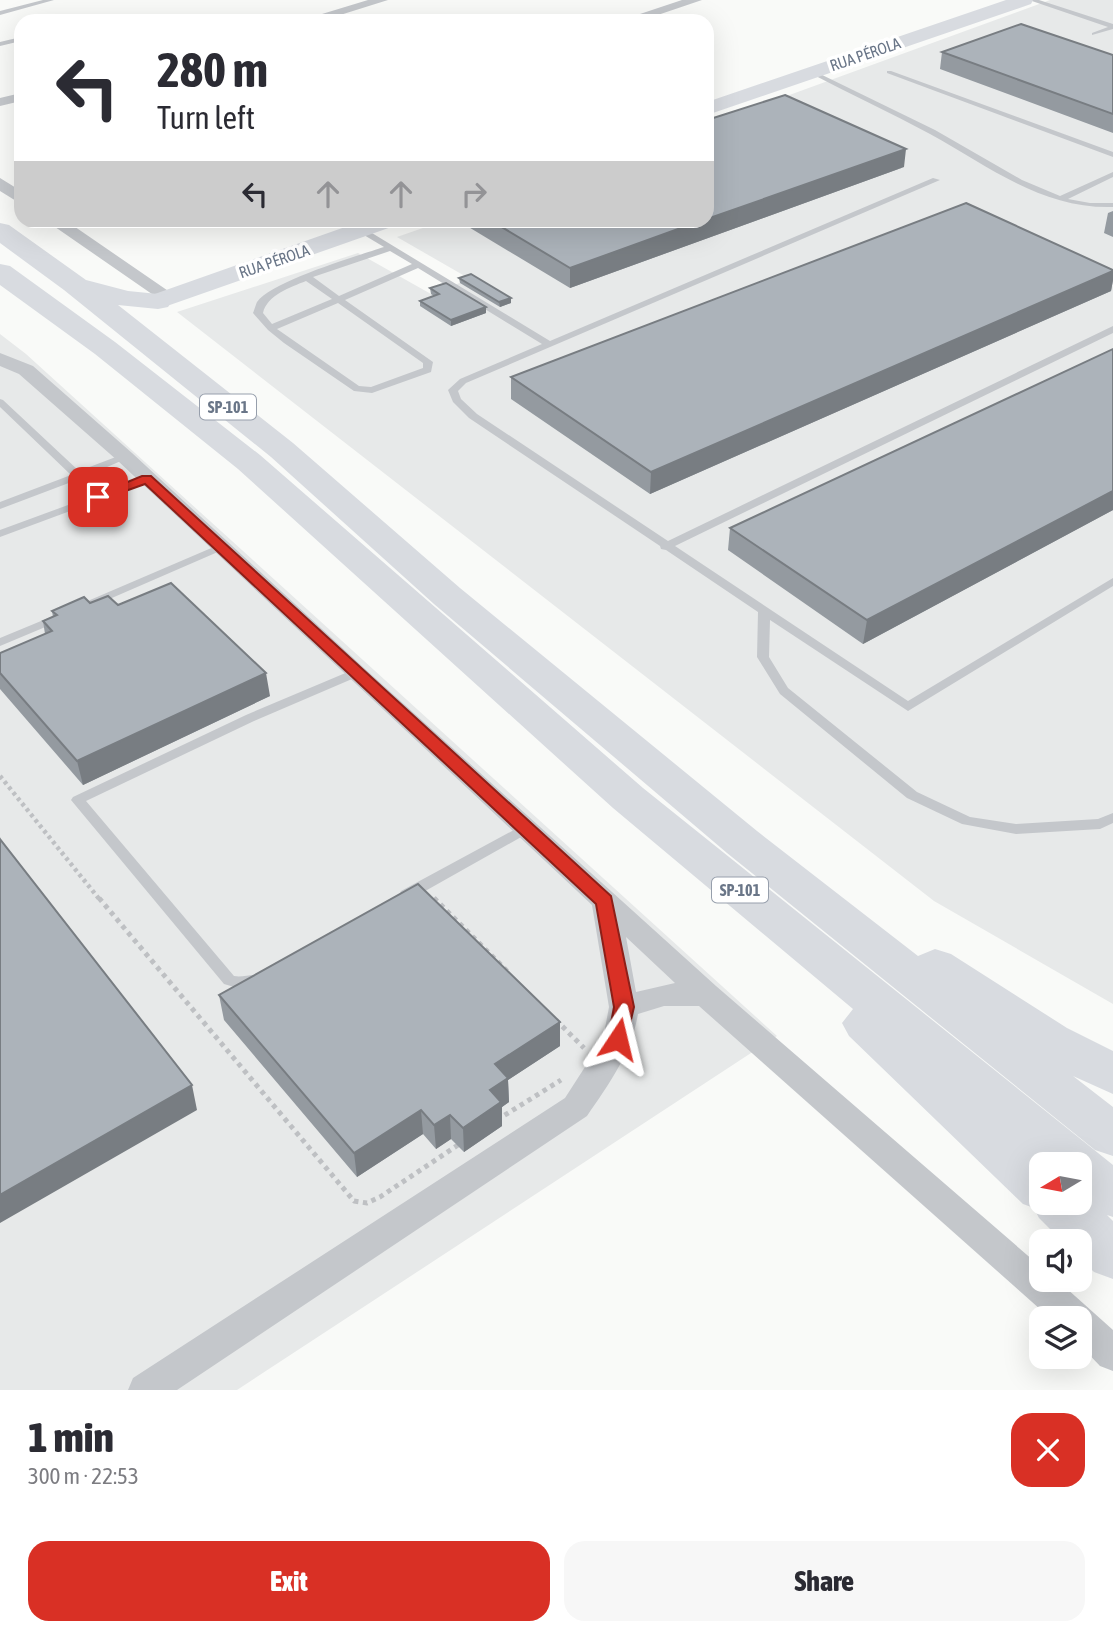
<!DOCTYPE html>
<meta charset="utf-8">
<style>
body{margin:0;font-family:"Asap Condensed",sans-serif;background:#f7f7f7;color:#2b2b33;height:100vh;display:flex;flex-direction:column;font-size:26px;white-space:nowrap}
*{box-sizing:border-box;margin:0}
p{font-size:23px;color:#7c7c81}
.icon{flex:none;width:38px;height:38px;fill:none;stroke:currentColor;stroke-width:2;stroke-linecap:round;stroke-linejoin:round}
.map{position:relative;height:1390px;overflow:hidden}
.side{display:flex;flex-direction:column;background:#fff;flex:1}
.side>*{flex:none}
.guide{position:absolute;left:14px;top:14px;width:700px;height:214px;border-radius:21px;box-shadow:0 7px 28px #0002;background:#fff;color:#2b2b33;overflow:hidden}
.needle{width:46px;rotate:260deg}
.controls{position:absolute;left:1029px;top:1152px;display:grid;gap:14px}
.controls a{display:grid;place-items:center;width:63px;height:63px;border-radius:14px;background:#fff;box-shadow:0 7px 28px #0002;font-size:35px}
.pin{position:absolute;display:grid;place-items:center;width:60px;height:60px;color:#fff;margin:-30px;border-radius:14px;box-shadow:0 4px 10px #0006}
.me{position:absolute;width:77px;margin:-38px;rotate:10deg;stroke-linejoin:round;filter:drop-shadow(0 0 5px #0008)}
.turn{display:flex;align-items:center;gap:24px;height:147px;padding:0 28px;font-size:32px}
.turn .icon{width:91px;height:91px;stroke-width:2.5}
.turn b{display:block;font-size:49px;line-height:60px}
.lanes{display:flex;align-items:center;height:66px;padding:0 28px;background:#0003;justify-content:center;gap:35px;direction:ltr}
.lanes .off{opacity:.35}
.round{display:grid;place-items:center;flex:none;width:74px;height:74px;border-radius:21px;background:#f7f7f7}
.headline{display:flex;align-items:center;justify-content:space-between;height:119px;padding:0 28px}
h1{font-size:42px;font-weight:800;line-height:52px}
.primary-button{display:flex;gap:14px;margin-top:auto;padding:14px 28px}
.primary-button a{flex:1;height:80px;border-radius:21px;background:#d93025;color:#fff;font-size:28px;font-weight:800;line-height:80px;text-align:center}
.primary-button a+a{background:#f7f7f7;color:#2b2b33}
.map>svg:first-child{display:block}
.built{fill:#e7e9e9}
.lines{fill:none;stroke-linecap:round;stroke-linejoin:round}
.path-far1{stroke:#bec0c3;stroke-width:4.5;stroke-dasharray:3.5 3.5;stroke-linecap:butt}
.path{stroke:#bec0c3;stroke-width:5;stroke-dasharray:4.5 4.5;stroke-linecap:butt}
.lane{fill:#c4c7cb;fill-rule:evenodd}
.street{fill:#c4c7cb;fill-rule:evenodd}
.secondary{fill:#d8dbe0;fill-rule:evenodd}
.highway{fill:#d8dbe0;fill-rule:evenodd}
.wall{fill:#949aa0}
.shaded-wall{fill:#787d82}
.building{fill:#acb3ba;stroke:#787d82;stroke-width:2}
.route{fill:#d93025;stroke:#8d1f18;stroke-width:2}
.labels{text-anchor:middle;stroke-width:7;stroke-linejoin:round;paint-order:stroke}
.far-street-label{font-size:16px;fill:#6a7688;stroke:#fff}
.shield{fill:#fff;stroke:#979fac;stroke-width:2}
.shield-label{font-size:16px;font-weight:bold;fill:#6a7688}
</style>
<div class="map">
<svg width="1113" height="1390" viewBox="0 0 1113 1390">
<rect width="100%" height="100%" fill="#f9faf8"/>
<path class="built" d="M1050 0H1113V1004L934 901 177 312 358 253 431 294 470 279 397 237 443 221 707 220V125Z
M0 334 26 354 777 1036 237 1390H0Z"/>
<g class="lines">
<path class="path-far1" d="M0 776 100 900
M434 898 436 900"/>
<path class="path" d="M99 898 354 1201 367 1203 380 1197 458 1145
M434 898 510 974
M556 1020 584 1048
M497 1120 561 1080"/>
<path class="lane" d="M43 0H54L0 15V11Z
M1029 0H1039L1113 24V29L1092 35V33L1108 27Z
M21 37V41L0 46V42Z
M810 71H814L935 130 1022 180 1060 196 1113 172V177L1068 199 1090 203H1113V207C1042 209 990 167 930 134 891 113 850 94 810 73Z
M887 71H891L1113 152V157L887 73Z
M933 178 940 180 466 383 458 391 461 399 477 414 668 541 1113 326V333L675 546 908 701 1113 578V586L908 711 770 620 769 657 788 688 917 792 970 817 1016 824 1098 819 1113 813V823L1100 829 1016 834 962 824 907 798 780 694 757 657 758 612 666 550 661 549 660 546 469 418 453 402 448 390 460 379 542 344 418 268 345 300 433 362 431 372 372 393 354 391 284 343 268 330 253 313C254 311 256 304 257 302 272 281 357 256 384 247L359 232V228L362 227 550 341ZM390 251 412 264 339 296 313 277ZM306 281 332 299 272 324 263 313C267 295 291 287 306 281ZM338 303 423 363V368L371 387 359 386 277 329Z
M0 399 3 400 79 471 121 455 125 454 130 457 82 478 0 509V502L71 475 0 407Z
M147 476 151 477V481L0 537V530Z
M223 543 229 546 227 548 98 604H90L88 602 90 600Z
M58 614 62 616 64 618 62 620 0 646V638Z
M355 669 359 670 361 673 359 676 254 721 86 801 234 976C243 978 252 973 261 976L263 980 261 984 241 989 224 984 71 800 73 797 246 715Z
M525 824 530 826 532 829 530 832 411 899H401L399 895 401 891Z"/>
<path class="street" d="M368 0H388L321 21H299Z
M682 0H702L640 21H619Z
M21 93V101L0 106V98Z
M0 178 21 191V204L0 191Z
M45 220H65L177 297 174 301H162Z
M0 353 33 366 132 453 364 668 716 986 1041 1267V1279H1056L1113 1330V1371L1100 1366 1080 1345V1318H1050L699 1006H664L638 1014C631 1054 609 1084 587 1116L177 1390H128L133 1378 565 1098 603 1039 609 1007 592 905 118 461 19 374 0 366ZM626 937 675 983 636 992Z"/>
<path class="secondary" d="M1006 0H1033L1031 4 707 115V102Z
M365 220H400L397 225 167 306H149L145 301 149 296Z"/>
<path class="highway" d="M0 223 9 225 86 280 128 291 168 295 172 301 168 307 158 309 118 305 293 443 460 588 757 831 918 956 935 949 951 954 1067 1028 1113 1051V1094L1073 1076 1113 1107V1156L1095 1150 727 853 434 604 271 457 64 290 0 243Z
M0 264 10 266 115 342 260 455 643 788 1113 1165V1217L1107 1215 1113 1221V1279L1094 1272 1080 1258V1241H1062L1039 1218 1034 1208 1023 1204 849 1036 842 1023 853 1009 613 808 238 469 95 354 0 285ZM1041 1164H1080V1202H1041Z"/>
</g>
<path class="wall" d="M942 52 1113 55V133L940 69Z
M904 167 570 288 457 220H707Z
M1113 211V237L1104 233 1108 213Z
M1113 270V280L1111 291 650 494 511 399V377Z
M459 278 511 298V303L500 307 460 283Z
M430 288 486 313 451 326 420 306V301L434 296 431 294Z
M1113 349V510L863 644 728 550 730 528Z
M90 603 118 605 270 696 83 785 0 689V653L45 634 43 621 53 617 52 611Z
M219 995 560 1046 508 1080 509 1102 502 1107V1126L464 1152 451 1139 436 1149 423 1134 357 1177 224 1020Z"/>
<path class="shaded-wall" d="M906 149 904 167 570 288V268L703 220H707V219Z
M1113 271V280L1111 291 650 494 651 472Z
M511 298V303L500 307 499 302Z
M486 307V313L451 326V320Z
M1113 491V510L863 644 867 620Z
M266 673 270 696 83 785 77 761Z
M560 1022V1046L508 1080 509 1102 502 1107V1126L464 1152 463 1128 490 1090 495 1064Z
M192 1085 197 1110 0 1223V1195Z
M421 1110 423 1134 357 1177 354 1153Z
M450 1115 451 1139 436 1149 434 1125Z"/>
<path class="building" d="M1021 24 1113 55V114L942 52Z
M785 95 906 149 707 219V120Z
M966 203 1113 270V271L651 472 511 377Z
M490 220H703L570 268Z
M471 274 511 298 499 302 459 278Z
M446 283 486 307 451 320 420 301 439 294 430 288Z
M1113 349V491L867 620 730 528Z
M171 583 266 673 77 761 0 673V653L52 631 43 621 57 615 52 611 84 597 90 603 108 596 118 605Z
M0 839 192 1085 0 1195Z
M418 884 560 1022 495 1064 508 1078 490 1090 501 1102 463 1128 450 1115 434 1125 421 1110 354 1153 219 995Z"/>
<path class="route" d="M142 476H151L611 896 634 1007 625 1045H611L608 1039 614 1007 596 904 145 484 98 501 91 497Z"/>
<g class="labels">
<g class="far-street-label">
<text transform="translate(865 54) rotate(-19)" y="6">RUA PÉROLA</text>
<text transform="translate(274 261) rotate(-19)" y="6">RUA PÉROLA</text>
</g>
<g class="shield">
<rect x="200" y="394.5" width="56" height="25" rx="5"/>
<rect x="712" y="877.5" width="56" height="25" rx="5"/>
</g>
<g class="shield-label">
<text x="228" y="413">SP-101</text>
<text x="740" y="896">SP-101</text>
</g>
</g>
</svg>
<div class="controls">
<a><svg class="needle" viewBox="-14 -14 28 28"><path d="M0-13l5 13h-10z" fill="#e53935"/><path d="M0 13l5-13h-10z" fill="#7c7c81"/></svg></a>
<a><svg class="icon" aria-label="sound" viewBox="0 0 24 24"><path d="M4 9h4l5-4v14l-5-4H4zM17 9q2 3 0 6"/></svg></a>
<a><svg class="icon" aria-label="layers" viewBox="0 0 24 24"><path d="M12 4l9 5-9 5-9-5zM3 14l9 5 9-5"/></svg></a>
</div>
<div class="pin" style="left:98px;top:497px;background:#d93025"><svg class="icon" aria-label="arrive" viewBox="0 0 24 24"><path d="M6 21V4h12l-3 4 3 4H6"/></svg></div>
<svg class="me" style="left:618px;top:1039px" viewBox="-20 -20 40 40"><path d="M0-17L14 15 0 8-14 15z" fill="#d93025" stroke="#fff" stroke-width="4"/></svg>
<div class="guide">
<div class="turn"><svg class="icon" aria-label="left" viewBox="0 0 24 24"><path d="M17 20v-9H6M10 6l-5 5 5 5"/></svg><div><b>280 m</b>Turn left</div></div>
<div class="lanes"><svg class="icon" aria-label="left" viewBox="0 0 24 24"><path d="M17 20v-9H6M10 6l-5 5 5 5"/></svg><svg class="icon off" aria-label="ahead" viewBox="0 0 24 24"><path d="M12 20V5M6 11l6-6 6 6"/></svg><svg class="icon off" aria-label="ahead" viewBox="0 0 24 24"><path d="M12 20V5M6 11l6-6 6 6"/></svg><svg class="icon off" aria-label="right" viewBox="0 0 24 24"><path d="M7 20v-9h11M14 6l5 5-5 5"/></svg></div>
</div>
</div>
<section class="side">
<div class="headline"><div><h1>1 min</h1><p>300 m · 22:53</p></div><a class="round" style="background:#d93025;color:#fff"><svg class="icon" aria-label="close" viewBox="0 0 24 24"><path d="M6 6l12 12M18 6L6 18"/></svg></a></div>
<div class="primary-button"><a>Exit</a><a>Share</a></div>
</section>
